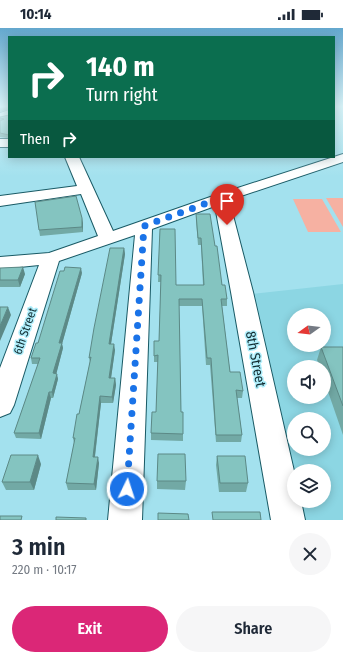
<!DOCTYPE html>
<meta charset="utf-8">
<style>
body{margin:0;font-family:"Fira Sans Condensed",sans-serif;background:#f6f6f7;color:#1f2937;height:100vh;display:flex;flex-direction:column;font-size:15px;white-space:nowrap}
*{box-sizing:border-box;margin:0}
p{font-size:13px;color:#747a83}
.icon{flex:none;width:22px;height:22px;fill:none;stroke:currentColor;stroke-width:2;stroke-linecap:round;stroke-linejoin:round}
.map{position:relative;height:492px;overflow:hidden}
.side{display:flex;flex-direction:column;background:#fff;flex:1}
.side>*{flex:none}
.hud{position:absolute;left:8px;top:8px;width:327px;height:122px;border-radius:0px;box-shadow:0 2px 10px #0003;background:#0b6e4f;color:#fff;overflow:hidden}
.needle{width:26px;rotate:255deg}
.fabs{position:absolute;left:287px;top:280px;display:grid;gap:8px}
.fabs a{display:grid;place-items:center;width:44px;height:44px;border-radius:50%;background:#fff;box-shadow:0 2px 10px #0003;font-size:20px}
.pin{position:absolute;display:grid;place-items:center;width:34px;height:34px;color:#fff;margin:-41px -17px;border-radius:50% 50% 50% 0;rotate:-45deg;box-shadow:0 0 4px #0007}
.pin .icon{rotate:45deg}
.me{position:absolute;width:44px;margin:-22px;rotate:4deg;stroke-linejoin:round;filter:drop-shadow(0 0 3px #0008)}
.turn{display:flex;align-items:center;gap:14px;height:84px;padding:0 12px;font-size:18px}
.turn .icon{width:52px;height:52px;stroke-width:2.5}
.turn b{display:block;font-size:28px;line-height:34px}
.then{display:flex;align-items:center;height:38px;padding:0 12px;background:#0003;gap:8px;font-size:15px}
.round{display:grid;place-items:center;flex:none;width:42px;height:42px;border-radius:21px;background:#f6f6f7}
.overview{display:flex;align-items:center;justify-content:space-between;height:68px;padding:0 12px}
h1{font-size:24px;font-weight:600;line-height:30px}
.cta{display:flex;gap:8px;margin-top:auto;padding:8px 12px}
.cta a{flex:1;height:46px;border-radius:24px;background:#db2777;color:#fff;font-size:16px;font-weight:600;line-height:46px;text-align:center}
.cta a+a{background:#f6f6f7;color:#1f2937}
.status{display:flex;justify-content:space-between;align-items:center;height:28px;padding:0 20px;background:#fff;direction:ltr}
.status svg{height:11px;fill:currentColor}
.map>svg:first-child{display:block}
.built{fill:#8cd6e3;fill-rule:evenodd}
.green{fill:#f6b1a2}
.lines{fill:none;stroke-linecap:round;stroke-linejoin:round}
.minor-casing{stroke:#195a65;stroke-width:2}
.minor{fill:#fff;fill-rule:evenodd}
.wall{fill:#72a9a5}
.shaded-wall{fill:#5c8986}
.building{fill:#84c4c0;stroke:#5c8986}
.route{stroke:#1a73e8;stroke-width:7;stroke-dasharray:0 12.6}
.labels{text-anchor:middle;stroke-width:3;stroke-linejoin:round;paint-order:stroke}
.street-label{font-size:12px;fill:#112b30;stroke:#afeefb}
.near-street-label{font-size:14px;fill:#112b30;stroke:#afeefb}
</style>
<div class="status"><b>10:14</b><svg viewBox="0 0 49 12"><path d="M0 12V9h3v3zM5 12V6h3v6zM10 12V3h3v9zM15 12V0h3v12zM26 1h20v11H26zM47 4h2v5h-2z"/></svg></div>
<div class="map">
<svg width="343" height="492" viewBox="0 0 343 492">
<rect width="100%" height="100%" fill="#a3e1ee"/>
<path class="built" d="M343 256V492H304L299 473H324V443H294L252 266ZM294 287H324V317H294ZM294 339H324V369H294ZM294 391H324V421H294Z"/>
<path class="green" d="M326 170H343V199Z
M293 171H322L341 204H308Z"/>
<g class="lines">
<defs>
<path id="minor" d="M9 82V89L0 92V85Z
M0 111H9V119H0Z
M343 126V134L229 172 253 264 294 443V473H301L305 492H271L231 264 215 178 152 201 142 492H108L135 207 59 233 14 377 10 385 0 389V340L39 237 0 241V229L49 225 98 208 81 166 0 178V168L77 158 65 129H79L113 203 216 167Z"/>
</defs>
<use href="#minor" class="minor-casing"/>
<use href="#minor" class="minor"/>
</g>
<path class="wall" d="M9 87V110L0 109V89Z
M196 186 215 218 222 257 227 271V278H222L230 344 243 363 242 370H237L242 407 241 414H216L210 337H206L202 278H179L181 384 183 406V413L151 412V405L156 384 158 334H154V328L159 313 161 254H158L160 201 176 257H203L201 217H198L196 192Z
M83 195V204L40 208 39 202Z
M124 220 125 226 111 316 115 322 111 350H115L116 357 113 375H101L95 429 99 435 96 462H68L66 455 74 415 73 410 79 386 90 334 89 330Z
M0 240 25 246 20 259H0Z
M82 245 62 316 63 320 56 346 58 351 53 370H51L41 411 16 410 14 405 38 336H32L31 330 38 315Z
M321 319H343V407L324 352V339H320L317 332Z
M217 428 248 455 246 464H219L216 437Z
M41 436 34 462H6L2 454Z
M157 453H186L185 462 157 461Z"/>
<path class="shaded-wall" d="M5 79H9V81L0 84V80Z
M82 190 83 195V204L82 199Z
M124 220 125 226 110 322 109 316Z
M23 239 25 246 20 259 18 252Z
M81 240 82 245 62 316 63 320 55 351 53 345 59 315Z
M8 279 11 287 0 313V298Z
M114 316 115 322 110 357 109 350Z
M57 346 58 351 53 370 52 364Z
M115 350 116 357 113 375 112 369Z
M49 364 51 370 41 411 39 405Z
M100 368 101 375 94 435 93 429Z
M38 427 41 436 34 462 30 454Z
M98 429 99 435 96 462 94 456Z"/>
<path class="building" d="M9 87V107L0 105V93L4 91 0 90V89Z
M76 168 82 190V199L39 202 35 174Z
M196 186H210L215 218H217L222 257H225L227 271H221L230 344H240L243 363 236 362 242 407H216L211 330H207L202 271H179L181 384H183V406L151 405 152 384H156L158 327 154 328V313H159L161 247H158L160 201H175L176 257H204L201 210H198Z
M110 220H124L109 316H114L109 350H115L112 369 100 368 93 429H98L94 456 66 455 75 410H73L77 386H79L91 329 89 330 94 300Z
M23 239 18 252H0V240Z
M65 239 81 240 59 315H62L53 345 57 346 52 364H49L39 405H14L40 330H31L36 315H38L60 243H64Z
M0 279H8L0 298Z
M321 319H343V378Z
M158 426H185L186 453H157Z
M11 427H38L30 454H2Z
M217 428H245L248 455H220Z
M212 484H260L261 492H213Z
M158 485 188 486 189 492H158Z
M0 488H22L21 492H0Z
M56 489 86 490V492H56Z"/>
<linearGradient id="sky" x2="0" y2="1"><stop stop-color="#64a8ce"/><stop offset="0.53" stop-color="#d6f2f7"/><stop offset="1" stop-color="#d6f2f7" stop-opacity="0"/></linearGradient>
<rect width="343" height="148" fill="url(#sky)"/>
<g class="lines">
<path class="route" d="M127 461 144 198 221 170 227 197"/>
</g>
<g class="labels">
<g class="street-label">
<text transform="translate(25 303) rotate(-71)" y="4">6th Street</text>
</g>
<g class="near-street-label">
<text transform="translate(256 331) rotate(79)" y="5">8th Street</text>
</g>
</g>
</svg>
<div class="fabs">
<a><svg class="needle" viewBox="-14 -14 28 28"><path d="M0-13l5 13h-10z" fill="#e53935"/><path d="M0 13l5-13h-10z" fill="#747a83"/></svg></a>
<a><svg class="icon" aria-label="sound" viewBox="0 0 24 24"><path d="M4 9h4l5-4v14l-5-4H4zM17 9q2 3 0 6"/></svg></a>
<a><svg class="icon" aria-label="search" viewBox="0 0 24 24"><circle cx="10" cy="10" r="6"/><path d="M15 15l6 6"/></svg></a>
<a><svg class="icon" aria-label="layers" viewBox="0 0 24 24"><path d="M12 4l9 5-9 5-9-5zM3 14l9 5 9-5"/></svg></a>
</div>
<div class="pin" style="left:227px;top:197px;background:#d93025"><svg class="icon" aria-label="arrive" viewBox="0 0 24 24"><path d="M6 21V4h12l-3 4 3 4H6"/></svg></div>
<svg class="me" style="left:127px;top:461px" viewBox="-20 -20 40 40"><circle r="17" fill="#1a73e8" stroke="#fff" stroke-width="3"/><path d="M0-11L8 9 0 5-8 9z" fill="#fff"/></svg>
<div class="hud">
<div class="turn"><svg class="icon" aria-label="right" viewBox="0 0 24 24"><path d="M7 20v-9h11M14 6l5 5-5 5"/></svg><div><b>140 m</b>Turn right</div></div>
<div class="then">Then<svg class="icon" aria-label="right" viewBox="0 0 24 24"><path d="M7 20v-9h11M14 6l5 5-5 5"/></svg></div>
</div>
</div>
<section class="side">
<div class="overview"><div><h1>3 min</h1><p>220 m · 10:17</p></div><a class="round"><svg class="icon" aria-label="close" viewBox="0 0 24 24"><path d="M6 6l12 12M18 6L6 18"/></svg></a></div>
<div class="cta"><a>Exit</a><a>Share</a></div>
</section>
